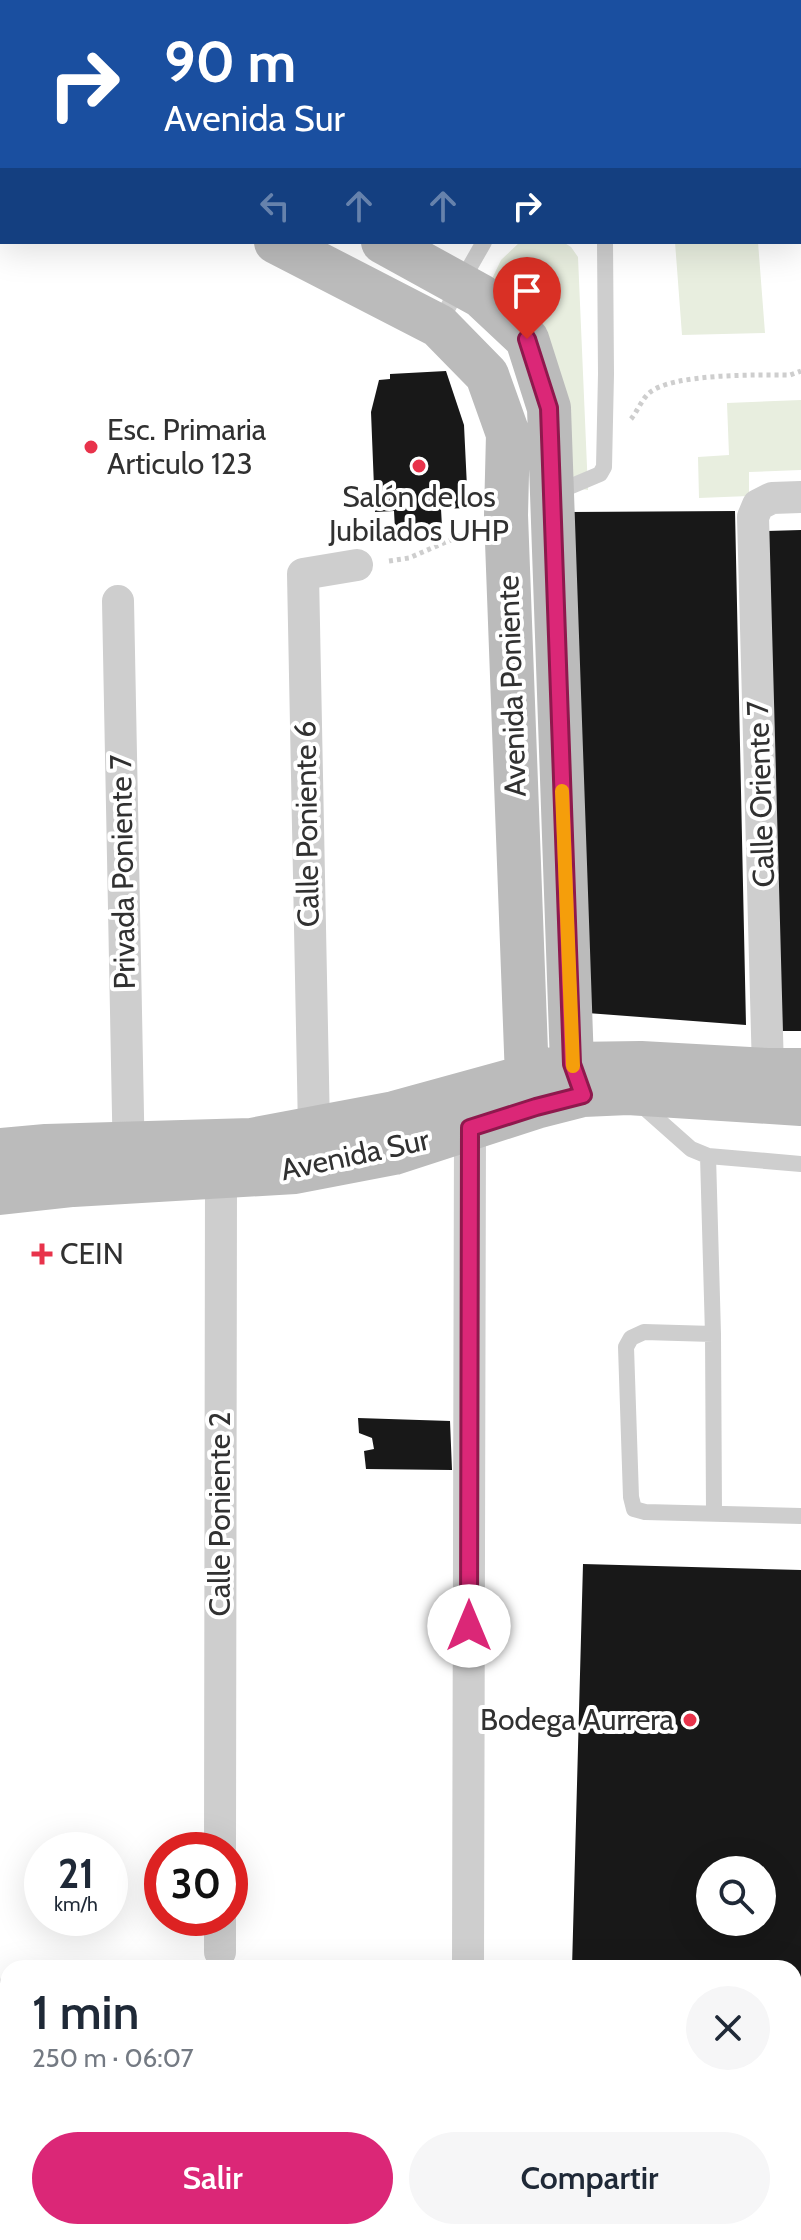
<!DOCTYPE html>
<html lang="es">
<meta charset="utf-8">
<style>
body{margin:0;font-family:Cabin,sans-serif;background:#f6f6f7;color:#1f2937;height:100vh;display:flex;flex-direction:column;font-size:30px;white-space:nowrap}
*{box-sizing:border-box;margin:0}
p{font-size:26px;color:#747a83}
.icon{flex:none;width:44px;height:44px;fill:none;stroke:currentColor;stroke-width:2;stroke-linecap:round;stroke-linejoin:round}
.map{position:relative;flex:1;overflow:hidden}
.side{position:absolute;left:0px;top:1960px;width:802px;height:280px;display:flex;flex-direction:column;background:#fff;border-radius:24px 24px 0 0;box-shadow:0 8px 32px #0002}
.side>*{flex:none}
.guide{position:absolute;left:0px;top:0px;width:802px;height:244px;box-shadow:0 8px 32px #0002;background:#1a4fa0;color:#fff;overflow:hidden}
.tools{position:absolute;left:696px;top:1856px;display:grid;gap:16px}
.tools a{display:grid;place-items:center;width:80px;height:80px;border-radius:50%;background:#fff;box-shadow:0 8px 32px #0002;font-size:40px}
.speed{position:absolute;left:24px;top:1832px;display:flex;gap:16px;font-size:40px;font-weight:700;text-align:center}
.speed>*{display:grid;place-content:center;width:104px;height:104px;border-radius:50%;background:#fff;box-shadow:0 8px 32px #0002;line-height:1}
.speed small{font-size:20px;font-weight:400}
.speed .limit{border:12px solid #d22;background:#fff;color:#111}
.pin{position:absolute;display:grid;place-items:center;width:68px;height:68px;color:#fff;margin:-82px -34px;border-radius:50% 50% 50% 0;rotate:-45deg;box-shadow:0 0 8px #0007}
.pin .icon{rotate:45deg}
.me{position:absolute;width:88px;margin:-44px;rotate:0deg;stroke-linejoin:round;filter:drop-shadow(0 0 6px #0008)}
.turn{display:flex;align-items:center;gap:28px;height:168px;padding:0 32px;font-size:36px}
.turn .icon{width:104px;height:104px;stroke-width:2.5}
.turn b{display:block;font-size:56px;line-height:68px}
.lanes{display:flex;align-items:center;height:76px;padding:0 32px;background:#0003;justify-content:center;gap:40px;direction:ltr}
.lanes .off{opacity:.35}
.round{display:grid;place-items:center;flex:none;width:84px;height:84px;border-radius:42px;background:#f6f6f7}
.headline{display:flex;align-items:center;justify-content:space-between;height:136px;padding:0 32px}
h1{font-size:48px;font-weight:600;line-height:60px}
.primary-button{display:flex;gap:16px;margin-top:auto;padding:16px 32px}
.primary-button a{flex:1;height:92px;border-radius:48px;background:#db2777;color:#fff;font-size:32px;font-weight:600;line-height:92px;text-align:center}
.primary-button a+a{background:#f6f6f7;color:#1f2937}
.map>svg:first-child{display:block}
.green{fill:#e8eedf}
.water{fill:#cbe2ed}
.building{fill:#181818;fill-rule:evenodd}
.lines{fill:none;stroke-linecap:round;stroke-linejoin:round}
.path{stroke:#cecece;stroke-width:5;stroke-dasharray:4 4;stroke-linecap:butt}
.lane{stroke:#cecece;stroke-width:16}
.street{stroke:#cecece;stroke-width:32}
.secondary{stroke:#bbb;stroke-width:44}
.route-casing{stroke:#8e194d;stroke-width:20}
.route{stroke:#db2777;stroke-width:14}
.slow{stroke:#f59e0b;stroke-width:14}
.poi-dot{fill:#e8334b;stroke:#fff;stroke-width:3}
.labels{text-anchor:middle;stroke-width:8;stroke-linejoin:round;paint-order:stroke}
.poi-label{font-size:30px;fill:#313131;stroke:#fff;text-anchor:start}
.street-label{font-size:30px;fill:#313131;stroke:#fff}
</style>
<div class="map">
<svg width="801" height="2240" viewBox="0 0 801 2240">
<rect width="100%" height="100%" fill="#fff"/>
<path class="green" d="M520 242H563L571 247 578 257 588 490 575 488 490 283 501 260Z
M675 242H758L765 333 682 335Z
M801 400V470L749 472V496L699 498 698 457 729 455 727 403Z"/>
<path class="water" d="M0 2007 8 2010V2232H644L670 2240H12L0 2236Z"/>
<path class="building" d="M446 371 464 425 468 508 441 509 442 527 395 529 394 511 375 512 371 412 379 380 390 379V374Z
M735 511 746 1025 574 1012 571 512Z
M801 530V1031H773L767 531Z
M358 1418 450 1421 452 1470 366 1469 364 1451 374 1449 372 1438 359 1433Z
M583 1564 801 1570V2056H794V1968H572ZM710 1870H762V1922H710Z"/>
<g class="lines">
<path class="path" d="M631 419C637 412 642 399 649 393 673 373 758 375 790 375L801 371
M389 561 409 558 469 532
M0 1980 8 1983
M730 2232 754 2240"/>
<path class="lane" d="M439 325 460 284 484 242
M555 493 600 474 604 467 606 374 605 242
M638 1102 691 1149 708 1156 801 1164
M708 1156 713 1334
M714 1513 713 1334 644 1332 631 1338 626 1347 631 1497 634 1509 645 1512 801 1516"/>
<path class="street" d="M256 0V2
M450 0V2
M643 0V2
M118 601 129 1166
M768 1070 753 517 758 505 772 498 801 497
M314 1129 303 574 357 565
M220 1850 221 1178
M220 1952V1918
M468 1968 470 1128"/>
<path class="secondary" d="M7 0 8 2
M0 78 2 80
M276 242 439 326 487 375 508 434 506 515 527 1078 536 1107
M383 242 481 296 527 339 549 408 572 1064 583 1095
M0 1150 46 1146 251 1140 394 1113 572 1064 641 1063 768 1070H801
M0 1193 73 1185 295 1172 394 1153 536 1107 583 1095 628 1093 801 1104"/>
</g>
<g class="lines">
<defs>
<path id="route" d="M469 1626 470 1128 536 1107 583 1095 572 1064 549 408 527 339"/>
</defs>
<use href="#route" class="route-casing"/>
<use href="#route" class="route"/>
<path class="slow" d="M562 791 573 1066"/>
</g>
<g class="poi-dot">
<circle cx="91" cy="447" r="8"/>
<circle cx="419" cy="466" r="8"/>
<path d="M38 1242h8v8h8v8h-8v8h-8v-8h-8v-8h8z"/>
<circle cx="690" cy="1720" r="8"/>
</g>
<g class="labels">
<g class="poi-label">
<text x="107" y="440">Esc. Primaria<tspan x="107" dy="34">Articulo 123</tspan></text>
<text x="419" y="507" text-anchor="middle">Salón de los<tspan x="419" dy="34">Jubilados UHP</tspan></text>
<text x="60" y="1264">CEIN</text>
<text x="674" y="1730" text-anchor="end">Bodega Aurrera</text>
</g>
<g class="street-label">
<text transform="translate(512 686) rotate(-92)" y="10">Avenida Poniente</text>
<text transform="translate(761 794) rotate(-92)" y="10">Calle Oriente 7</text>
<text transform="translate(307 824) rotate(-91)" y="10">Calle Poniente 6</text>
<text transform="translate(123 872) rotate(-91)" y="10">Privada Poniente 7</text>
<text transform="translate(355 1155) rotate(-12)" y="10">Avenida Sur</text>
<text transform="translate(220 1514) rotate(-90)" y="10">Calle Poniente 2</text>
</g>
</g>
</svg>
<div class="tools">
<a><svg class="icon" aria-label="search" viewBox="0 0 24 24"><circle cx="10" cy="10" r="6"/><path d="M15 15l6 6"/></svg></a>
</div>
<div class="speed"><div>21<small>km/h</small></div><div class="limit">30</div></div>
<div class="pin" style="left:527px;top:339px;background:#d93025"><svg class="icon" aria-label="arrive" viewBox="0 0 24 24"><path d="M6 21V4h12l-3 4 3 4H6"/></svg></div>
<svg class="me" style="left:469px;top:1626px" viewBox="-20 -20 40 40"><circle r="19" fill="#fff"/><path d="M0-13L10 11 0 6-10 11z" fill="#db2777"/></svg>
<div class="guide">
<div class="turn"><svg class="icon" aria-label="right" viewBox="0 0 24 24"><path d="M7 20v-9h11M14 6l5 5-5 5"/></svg><div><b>90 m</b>Avenida Sur</div></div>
<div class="lanes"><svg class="icon off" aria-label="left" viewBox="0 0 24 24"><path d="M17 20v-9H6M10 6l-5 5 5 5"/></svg><svg class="icon off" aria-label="ahead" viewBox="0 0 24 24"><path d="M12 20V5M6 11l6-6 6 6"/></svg><svg class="icon off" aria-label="ahead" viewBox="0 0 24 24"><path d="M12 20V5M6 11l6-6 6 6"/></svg><svg class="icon" aria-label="right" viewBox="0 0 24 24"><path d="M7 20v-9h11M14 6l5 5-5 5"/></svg></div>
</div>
<section class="side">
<div class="headline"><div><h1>1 min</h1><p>250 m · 06:07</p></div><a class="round"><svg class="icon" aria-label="close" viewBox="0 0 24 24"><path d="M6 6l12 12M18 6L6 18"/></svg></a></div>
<div class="primary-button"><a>Salir</a><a>Compartir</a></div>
</section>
</div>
